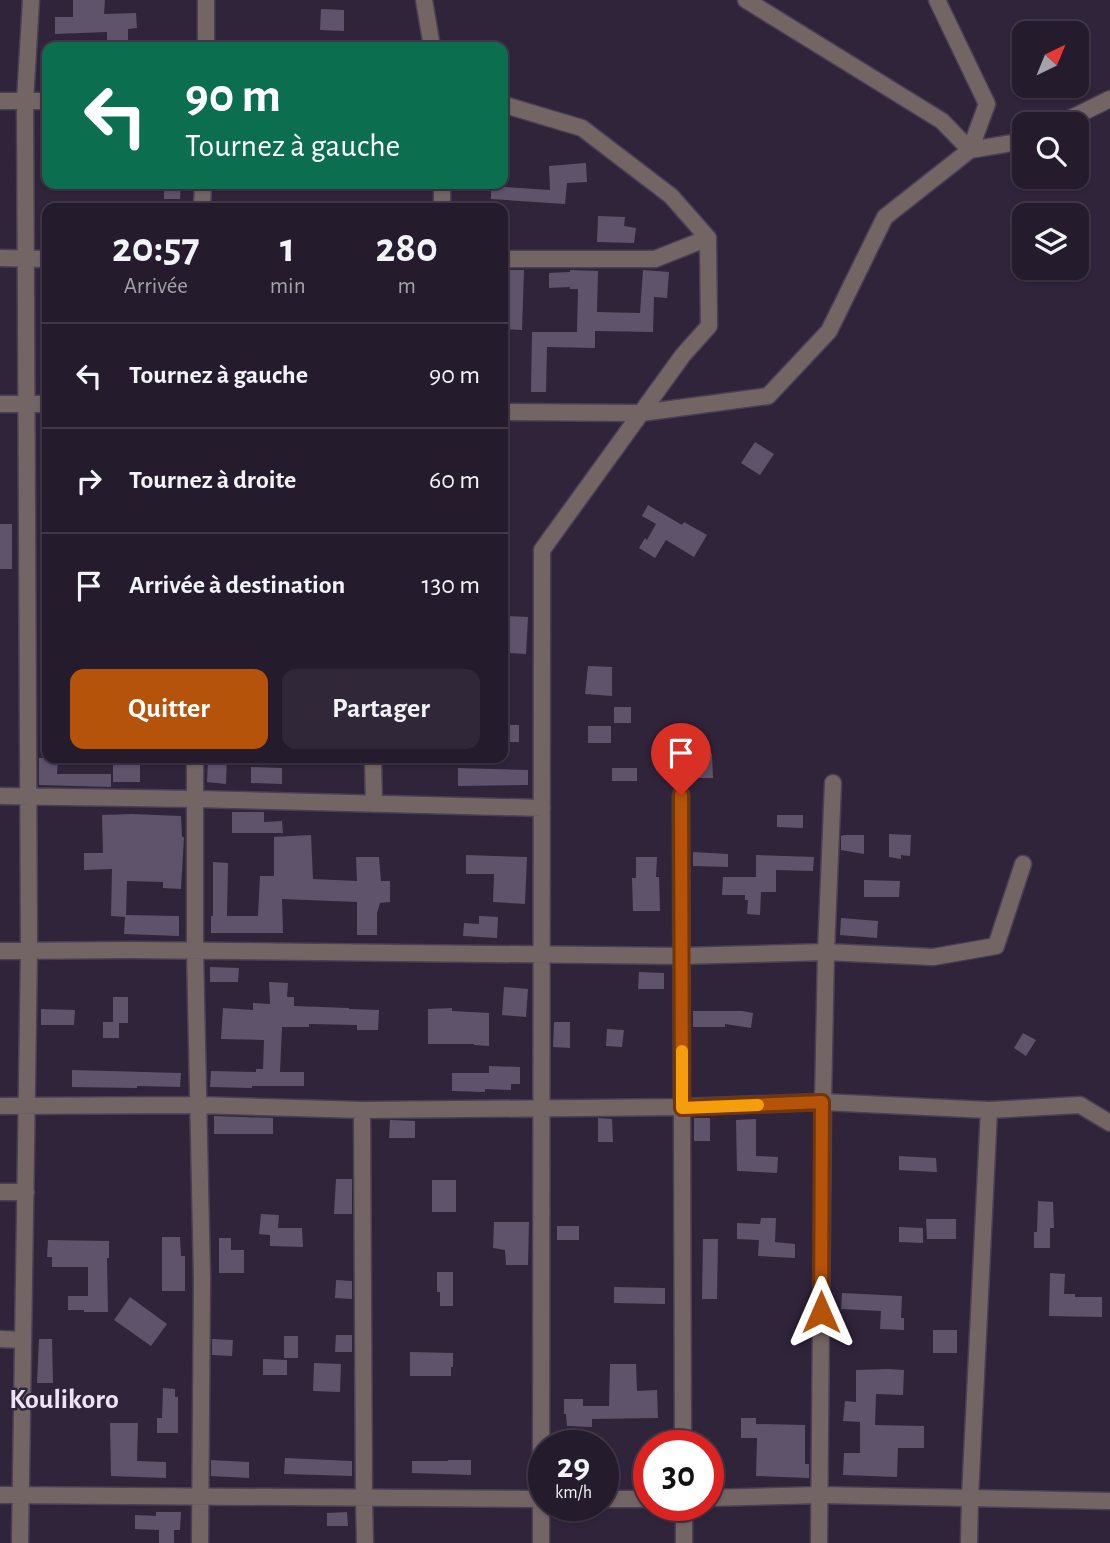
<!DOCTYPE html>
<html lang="fr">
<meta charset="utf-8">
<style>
body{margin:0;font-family:"Alegreya Sans",sans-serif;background:#302838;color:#f1f3f6;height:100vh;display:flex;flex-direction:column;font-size:26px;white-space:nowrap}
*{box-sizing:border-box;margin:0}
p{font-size:23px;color:#a3a1a9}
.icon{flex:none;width:38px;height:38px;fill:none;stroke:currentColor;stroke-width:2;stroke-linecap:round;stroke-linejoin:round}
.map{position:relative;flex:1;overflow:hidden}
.sheet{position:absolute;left:42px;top:203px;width:466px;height:560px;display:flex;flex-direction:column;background:#241b2c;border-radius:14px;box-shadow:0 2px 5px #0004,0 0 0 2px #413948}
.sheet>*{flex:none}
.top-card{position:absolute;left:42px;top:42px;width:466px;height:147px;border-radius:14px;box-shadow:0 2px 5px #0004,0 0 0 2px #413948;background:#0b6e4f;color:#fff;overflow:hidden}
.needle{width:46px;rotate:43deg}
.controls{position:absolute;left:1012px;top:21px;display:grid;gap:14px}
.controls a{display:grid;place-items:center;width:77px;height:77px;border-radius:14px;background:#241b2c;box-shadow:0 2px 5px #0004,0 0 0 2px #413948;font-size:35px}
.speed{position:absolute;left:528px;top:1430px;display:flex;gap:14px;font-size:35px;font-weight:700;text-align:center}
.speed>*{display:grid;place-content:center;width:91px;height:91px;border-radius:50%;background:#241b2c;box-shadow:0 2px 5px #0004,0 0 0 2px #413948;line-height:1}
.speed small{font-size:18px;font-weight:400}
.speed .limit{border:10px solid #d22;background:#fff;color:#111}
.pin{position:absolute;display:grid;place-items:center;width:60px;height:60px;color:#fff;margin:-72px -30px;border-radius:50% 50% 50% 0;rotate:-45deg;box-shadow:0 0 7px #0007}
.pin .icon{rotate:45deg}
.me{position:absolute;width:77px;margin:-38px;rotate:0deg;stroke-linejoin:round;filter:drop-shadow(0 0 5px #0008)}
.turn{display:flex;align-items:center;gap:24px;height:147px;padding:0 28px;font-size:32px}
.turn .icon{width:91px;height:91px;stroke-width:2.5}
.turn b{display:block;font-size:49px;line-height:60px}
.eta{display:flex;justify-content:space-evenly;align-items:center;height:119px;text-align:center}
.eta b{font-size:42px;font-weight:600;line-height:49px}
.primary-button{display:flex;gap:14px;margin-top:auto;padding:14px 28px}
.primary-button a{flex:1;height:80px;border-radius:14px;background:#b45309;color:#fff;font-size:28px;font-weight:600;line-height:80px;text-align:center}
.primary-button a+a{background:#302838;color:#f1f3f6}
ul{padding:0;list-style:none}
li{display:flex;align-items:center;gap:21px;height:105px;padding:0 28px;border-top:2px solid #413948}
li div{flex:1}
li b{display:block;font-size:26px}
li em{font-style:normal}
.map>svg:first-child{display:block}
.building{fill:#5f526b}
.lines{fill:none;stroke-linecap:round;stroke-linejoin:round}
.minor-casing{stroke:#4a3f55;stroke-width:19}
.minor{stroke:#746565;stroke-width:16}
.route-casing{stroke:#753606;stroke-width:18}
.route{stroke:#b45309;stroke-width:12}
.slow{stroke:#f59e0b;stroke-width:12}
.labels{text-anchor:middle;stroke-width:5;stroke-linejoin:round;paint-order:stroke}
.quarter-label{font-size:28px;font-weight:bold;fill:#ece4f4;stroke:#30243b}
</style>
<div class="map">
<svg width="1110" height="1543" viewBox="0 0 1110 1543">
<rect width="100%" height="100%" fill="#30243b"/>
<path class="building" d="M73 0H105L104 14 136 13 137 28 128 29V45H107V32L55 34V17H73Z
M321 9 344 10V31L320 30Z
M586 163 587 182 567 183 565 204 491 199V186L550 190 549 166Z
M164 184H181L180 199H164Z
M598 216 625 217 624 226 636 228 634 243 597 242Z
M502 270H524L522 330 502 329Z
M570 270 598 271 597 312 640 313 643 270 669 272 667 298 654 297 653 332 595 331V348L547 347 546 392H531L532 332H577L578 289H570V287L549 288V273L570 272Z
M755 442 774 454 760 475 741 463Z
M648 505 682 525 684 522 707 535 694 557 666 540 655 558 639 548 645 538 647 540 656 524 642 516Z
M0 524H12V569H0Z
M508 616 528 617 526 654 508 653 509 643H507Z
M588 666 612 667V696L585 694Z
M614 707H631V723H614Z
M502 725H519V742H502Z
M588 726H611V743H588Z
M712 754 713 778H691L689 755Z
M39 758H58L57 774H111V787L39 785Z
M208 758H227L226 784 207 782Z
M113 762H140V782H113Z
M251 767 282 768V784L251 783Z
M458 768 528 770V785L458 786Z
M612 768H637V781H612Z
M232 812H264V822L282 821 283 833H232Z
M131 814 181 816 182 837H184L181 889 163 888V882L127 881 126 915 179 916V936L124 934 125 917 111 916 112 869 84 870V853H103L102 815Z
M777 815H803V828L777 827Z
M889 834 911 835 910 856 901 855V859L889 857Z
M311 835 313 879 357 881 356 857H379L381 881H390V902L380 903 377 913V935H357V902L282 899 283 933H211V916H213V862L228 863 227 916H258L260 876H274V837Z
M844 835H864V854L841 850V836Z
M693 852 728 854V867L693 866Z
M466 855 527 857 525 904 493 902 494 874H466Z
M756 855 814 857 813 871 776 870V892H761L760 915 747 914 748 900H745V895H722L723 877H756Z
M636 857H657L656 877H659L660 911H633L632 878H636Z
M864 880 900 881 899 897H864Z
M479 916 498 917 497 938 463 936 464 923 479 924Z
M841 918 878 921 877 938 840 935Z
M210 967 239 968 238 982H210Z
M639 972 664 973V989H638Z
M269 982 288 983 287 997H294V1006L349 1008V1009L379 1010 378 1030H357V1025L309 1024V1027H282L280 1072H304V1086H252V1088L210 1087 211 1071 256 1072V1069H263L264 1040 221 1039 223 1008 253 1010V1003L270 1004Z
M504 987 528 989 526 1017 502 1015Z
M113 997H128V1023H119V1038H103V1022H113Z
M452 1008V1011L489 1013V1046L474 1045V1044H428V1009Z
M41 1009 75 1010 74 1025H41Z
M693 1011H742L753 1013 751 1028 725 1024V1027H693Z
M554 1022H570V1048L553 1047Z
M607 1029 624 1030 622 1047 606 1046Z
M1023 1033 1036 1040 1026 1056 1014 1048Z
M489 1066 520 1067V1084H511V1090L485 1089V1092L452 1091V1073H489Z
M72 1070 181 1073 180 1087 137 1086V1088L72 1087Z
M214 1116 273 1118V1134H214Z
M598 1118 612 1119 613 1142H598Z
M694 1118H710V1141H694Z
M756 1119V1156L778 1157 777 1173 737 1171 736 1120Z
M390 1120 415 1121V1138H389Z
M899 1156 936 1158 937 1172 899 1170Z
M336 1179H352V1214H334Z
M432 1180H456V1212H432Z
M1038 1201 1053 1202 1054 1228H1050V1248H1034V1232H1037Z
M261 1214 279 1215 278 1228H302L303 1247 270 1246V1235L259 1234Z
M761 1218H776L775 1242 795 1244V1258L758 1256 759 1240 737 1239V1223L760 1224Z
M926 1219H956V1239H927Z
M494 1222H529L528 1265H506L505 1250 493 1248Z
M557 1226H579V1240H557Z
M899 1227 923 1228V1243L899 1242Z
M162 1237H180L181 1256H185V1291H162Z
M219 1238H231V1250H244V1273H219Z
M703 1239H718L717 1299H702Z
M48 1240 109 1241V1258H107L108 1312H84V1310H68V1296H88V1267H52V1257H47Z
M437 1272H453V1306H440V1292H437Z
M1050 1273 1065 1274 1064 1294H1075V1297H1102V1317L1049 1316Z
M336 1280 352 1281V1299L335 1298Z
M614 1287 665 1288V1304L614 1303Z
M842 1293 902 1296 901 1318H904V1330L880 1329 881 1311 841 1309Z
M130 1297 167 1324 151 1346 114 1320Z
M933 1330H957V1353H933Z
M336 1335H352V1352H335Z
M284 1336H298V1358H284Z
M39 1339H52L53 1383H37Z
M212 1339 233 1340 232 1356 212 1355Z
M410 1352 453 1353V1367H451V1376H410Z
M263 1359 287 1360V1375H263Z
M314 1363 341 1364 340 1392 313 1391Z
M610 1364H636L637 1391 657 1390 658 1418 592 1419V1427L567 1426 566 1414H564V1399H583V1406H609Z
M888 1369 904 1370 903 1395 876 1394 875 1425 924 1426V1448H898L897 1477 843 1475 844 1453H860V1422L843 1421 845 1401 856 1402V1370Z
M163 1388 175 1389V1397H178V1433H157V1418H162Z
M741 1418H756V1424L805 1425V1464H809V1478L756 1476 757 1438H741Z
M110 1423H138L137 1461 166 1462V1478L111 1476Z
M285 1458 352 1461V1476L284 1474Z
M211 1460 249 1462V1478L211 1476Z
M448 1460H471V1475L412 1473V1461H448Z
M156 1512H181L180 1530H174V1543H159V1530L135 1529V1515L156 1516Z
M347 1512 348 1526H327V1513Z"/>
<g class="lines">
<defs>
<path id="minor" d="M424 0 432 47
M746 0 942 121 970 150 1024 141
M206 47V0
M0 101H47
M502 104 582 128 671 196 708 238 709 326 683 355 542 550 541 1543
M1059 124 1110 99
M442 184V208
M202 208 203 184
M0 258 47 259
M502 259H655L708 238
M0 404H47
M502 412 641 413 768 396 829 331 885 217 970 150 987 104 937 0
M195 758V951L202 1278 200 1543
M373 758 374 804
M681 795 683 1446
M0 796 195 799 542 808
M0 951 130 950 681 956 826 952 933 957 996 946 1023 864
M0 1106 198 1105 362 1110 682 1107 823 1102 989 1110 1080 1105 1110 1123
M362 1110 364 1498 365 1543
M0 1192H26
M0 1339 23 1340
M0 1495 544 1499
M709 1498 820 1495 1110 1501
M604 1499H649
M684 1505V1543
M20 1543 29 951 25 101 31 0
M819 1543 823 1102 826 952 833 783
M969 1543 970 1497 989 1110"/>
</defs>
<use href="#minor" class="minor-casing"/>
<use href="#minor" class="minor"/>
</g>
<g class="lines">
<defs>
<path id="route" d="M681 795 682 1108 822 1102 821 1312"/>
</defs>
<use href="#route" class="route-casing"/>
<use href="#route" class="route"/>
<path class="slow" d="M682 1051V1108L758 1105"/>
</g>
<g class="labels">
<g class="quarter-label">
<text x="64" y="1408">Koulikoro</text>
</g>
</g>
</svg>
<div class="controls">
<a><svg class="needle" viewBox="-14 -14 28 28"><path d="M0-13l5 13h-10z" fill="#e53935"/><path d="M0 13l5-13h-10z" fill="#a3a1a9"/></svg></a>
<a><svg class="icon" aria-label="search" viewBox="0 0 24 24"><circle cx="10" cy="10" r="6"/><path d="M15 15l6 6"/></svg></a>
<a><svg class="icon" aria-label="layers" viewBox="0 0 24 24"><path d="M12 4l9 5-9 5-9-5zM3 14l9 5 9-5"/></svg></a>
</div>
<div class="speed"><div>29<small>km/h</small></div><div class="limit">30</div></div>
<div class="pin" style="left:681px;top:795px;background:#d93025"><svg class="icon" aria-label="arrive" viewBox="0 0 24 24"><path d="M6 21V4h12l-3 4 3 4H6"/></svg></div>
<svg class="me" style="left:821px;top:1312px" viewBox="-20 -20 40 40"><path d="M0-17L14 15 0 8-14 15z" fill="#b45309" stroke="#fff" stroke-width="4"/></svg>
<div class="top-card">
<div class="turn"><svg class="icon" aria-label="left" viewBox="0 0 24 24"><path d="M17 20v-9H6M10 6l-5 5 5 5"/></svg><div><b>90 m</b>Tournez à gauche</div></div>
</div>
<section class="sheet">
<div class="eta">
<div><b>20:57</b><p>Arrivée</p></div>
<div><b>1</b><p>min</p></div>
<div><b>280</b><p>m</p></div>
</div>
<ul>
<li><svg class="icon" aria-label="left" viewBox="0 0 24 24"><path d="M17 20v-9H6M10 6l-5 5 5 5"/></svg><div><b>Tournez à gauche</b></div><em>90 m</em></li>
<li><svg class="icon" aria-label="right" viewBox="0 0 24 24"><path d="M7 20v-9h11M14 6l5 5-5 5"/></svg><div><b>Tournez à droite</b></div><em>60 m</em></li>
<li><svg class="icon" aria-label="arrive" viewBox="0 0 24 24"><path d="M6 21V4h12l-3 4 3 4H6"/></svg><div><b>Arrivée à destination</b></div><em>130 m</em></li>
</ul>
<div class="primary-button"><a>Quitter</a><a>Partager</a></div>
</section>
</div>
